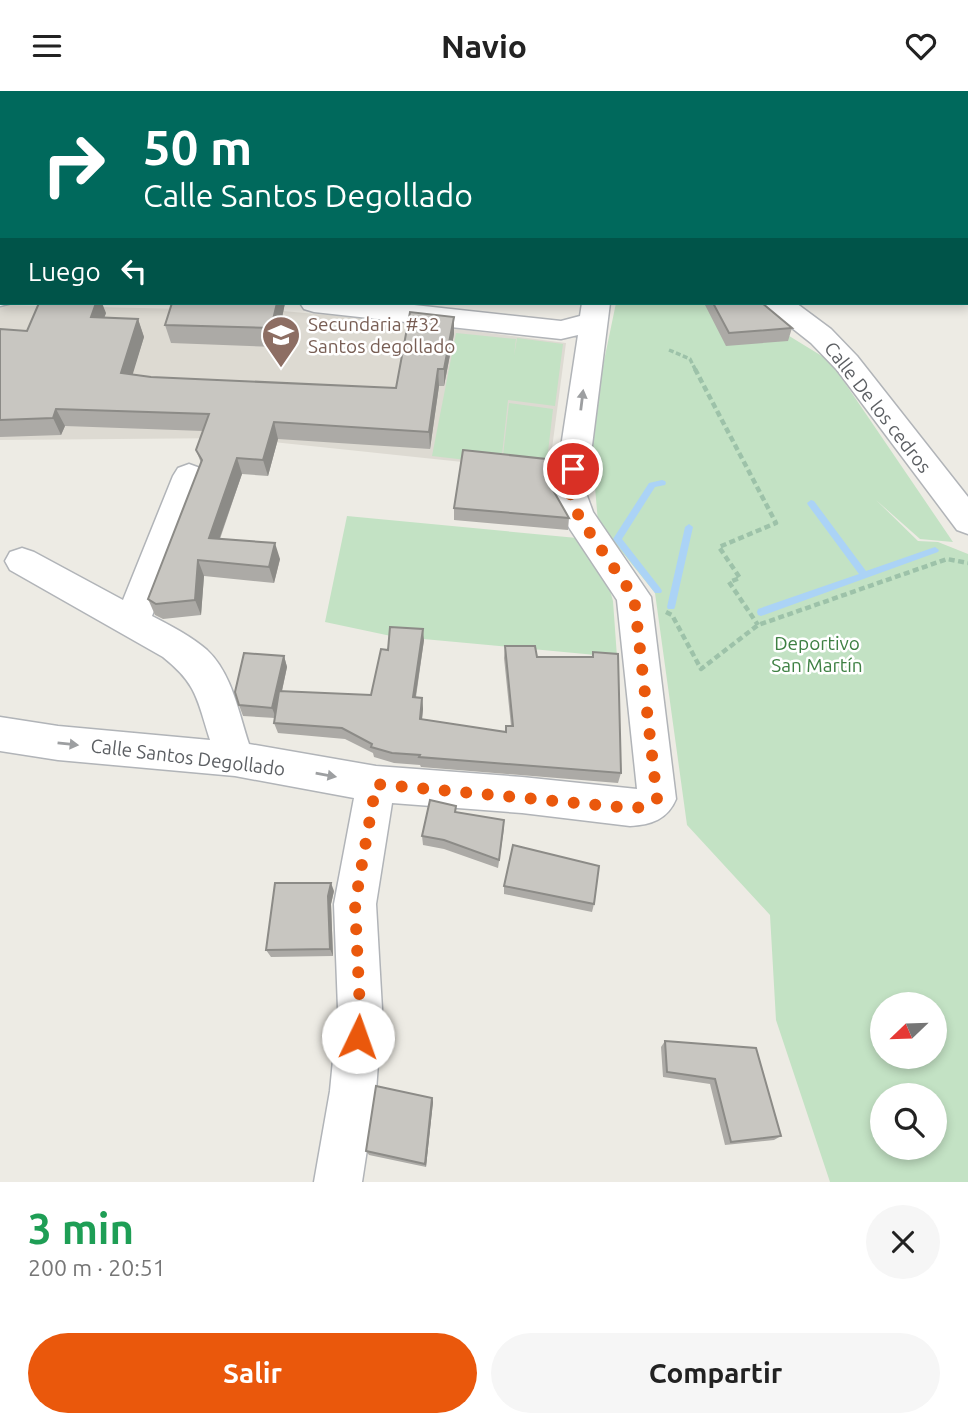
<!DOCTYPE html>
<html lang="es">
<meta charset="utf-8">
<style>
body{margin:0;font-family:Ubuntu,sans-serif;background:#f6f6f6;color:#222;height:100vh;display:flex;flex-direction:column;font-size:26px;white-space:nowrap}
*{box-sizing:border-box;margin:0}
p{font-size:23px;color:#767676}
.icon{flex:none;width:38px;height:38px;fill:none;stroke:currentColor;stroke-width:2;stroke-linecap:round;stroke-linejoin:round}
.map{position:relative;height:1091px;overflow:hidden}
.drawer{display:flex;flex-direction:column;background:#fff;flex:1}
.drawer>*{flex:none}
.banner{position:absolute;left:0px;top:0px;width:970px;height:214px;box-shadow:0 4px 10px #0003;background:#00695c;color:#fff;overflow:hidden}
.needle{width:46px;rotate:247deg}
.tools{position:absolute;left:870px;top:901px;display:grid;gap:14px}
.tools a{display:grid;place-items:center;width:77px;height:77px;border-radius:50%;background:#fff;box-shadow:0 4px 10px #0003;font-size:35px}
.pin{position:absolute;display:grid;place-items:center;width:60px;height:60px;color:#fff;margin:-30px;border:4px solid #fff;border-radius:50%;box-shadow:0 2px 7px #0007}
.me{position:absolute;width:77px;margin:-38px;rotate:3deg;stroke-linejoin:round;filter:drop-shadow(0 0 5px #0008)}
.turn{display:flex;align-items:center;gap:24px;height:147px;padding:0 28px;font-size:32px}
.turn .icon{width:91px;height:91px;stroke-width:2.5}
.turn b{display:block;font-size:49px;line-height:60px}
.then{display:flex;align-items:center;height:66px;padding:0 28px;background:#0003;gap:14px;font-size:26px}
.round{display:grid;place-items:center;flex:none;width:74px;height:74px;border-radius:37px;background:#f6f6f6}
.overview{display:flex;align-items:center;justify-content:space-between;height:119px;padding:0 28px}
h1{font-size:42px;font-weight:700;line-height:52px;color:#1e9e55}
.button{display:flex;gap:14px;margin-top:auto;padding:14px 28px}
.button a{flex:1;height:80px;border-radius:42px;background:#ea580c;color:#fff;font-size:28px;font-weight:700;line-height:80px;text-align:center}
.button a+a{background:#f6f6f6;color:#222}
header{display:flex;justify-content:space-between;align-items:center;height:91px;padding:0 28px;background:#fff;font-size:32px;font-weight:700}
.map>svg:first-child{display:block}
.education{fill:#dddad2}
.green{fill:#c3e2c4;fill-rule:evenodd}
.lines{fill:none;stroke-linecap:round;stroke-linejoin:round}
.stream{fill:#abd3f6;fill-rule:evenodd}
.minor-casing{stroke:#b1b4b8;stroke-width:3}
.path-far1{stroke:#9dc2a9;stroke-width:3.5;stroke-dasharray:5 2.5;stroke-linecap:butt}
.path{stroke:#9dc2a9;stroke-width:4.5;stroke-dasharray:6 3.5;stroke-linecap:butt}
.minor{fill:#fff;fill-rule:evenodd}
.wall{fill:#acaaa6}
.shaded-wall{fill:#8c8b87}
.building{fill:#c8c6c1;stroke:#8c8b87;stroke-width:2}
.oneway{fill:#9d9fa1}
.route{stroke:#ea580c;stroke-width:12;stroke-dasharray:0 21.6}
.labels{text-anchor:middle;stroke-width:5;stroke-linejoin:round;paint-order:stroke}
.education-label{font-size:19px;fill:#785e54;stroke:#fff;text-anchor:start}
.street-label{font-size:19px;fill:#5c5f63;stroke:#fff}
.park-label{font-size:19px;fill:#3e8043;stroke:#fff}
</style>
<header><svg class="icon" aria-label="menu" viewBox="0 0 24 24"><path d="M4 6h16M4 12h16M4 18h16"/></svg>Navio<svg class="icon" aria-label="heart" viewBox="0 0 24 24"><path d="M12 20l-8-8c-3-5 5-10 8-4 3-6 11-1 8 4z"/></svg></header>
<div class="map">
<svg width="968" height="1091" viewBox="0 0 968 1091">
<rect width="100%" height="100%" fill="#edebe4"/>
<path class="education" d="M0 214 283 220 404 231 566 252 549 380 235 347 0 349Z"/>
<path class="green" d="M616 212 638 214 645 212H752L781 240 830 270 953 451 920 448 876 409 918 450 938 451 968 463V1091H830L776 929 770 824 687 734 655 502 598 431 592 362 599 294ZM882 914H934V966H882ZM882 1004H934V1057H882Z
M456 242 516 248 514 265 517 247 563 253 555 315 508 309 501 373 432 365Z
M509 312 553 318 546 378 502 373Z
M347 425 577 447 608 492 613 510 617 566 391 545 325 531Z"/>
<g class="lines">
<path class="stream" d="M662 389 665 390 666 392 665 394 655 396 622 448 661 498 662 500 661 502H655L613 448 649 392Z
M811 409 814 410 866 480 935 456 939 459 938 461 761 525 758 524 757 521 758 518 859 483 808 414 807 412Z
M689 433 693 436 675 516 674 518H668L667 516 685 436Z"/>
<defs>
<path id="minor" d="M0 0H59L60 2H2V7Z
M598 0H622L623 2H599Z
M627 0H650L626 2Z
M0 78H2V92H0Z
M0 197 2 212H12L0 215Z
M300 212H396L561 230 580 225 582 212H610L586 402 593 421 651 506 676 708C668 728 651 734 630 735L522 722 392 712 376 813 382 918 376 1000 362 1091H314L330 1000 338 918 334 813 354 707 235 685 58 669 0 660V626L58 635 210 649C197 608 197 593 163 566L10 479 5 470 10 461 22 457 34 461 123 509 173 385 178 377 189 373 200 377 205 385 152 525C171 535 191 545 207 559 232 582 239 623 249 653L376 675 522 686 637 698 617 509 568 435 554 402 578 244 561 248 314 221 304 218Z
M764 212H796L831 238 857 265 968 406V443L957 439 837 279 811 252 768 218Z"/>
</defs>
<use href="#minor" class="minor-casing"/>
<path class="path-far1" d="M669 259 690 268 696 280"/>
<path class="path" d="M695 278 776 432 719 456 740 487 729 491 758 534
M666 521 672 524 701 578 758 534 947 468 968 472"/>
<use href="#minor" class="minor"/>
</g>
<path class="wall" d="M285 212 276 256 171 252 165 234Z
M704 212H762L792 237 788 250 726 255Z
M106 222 104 227 138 228 144 246 132 283 151 286 396 297 454 226V243L444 295H439L430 358 278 348 268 385 242 383 220 448 280 468 274 492 204 485 201 524 163 528 155 524 148 508 201 372 196 359 203 340 65 335 61 344 0 346V238L27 240Z
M545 385 569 427 568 439 454 429V417Z
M424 549 416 606 422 607 423 618 422 628 506 641 511 635 504 567 505 555 537 566H593V561L621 682 618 692 421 676 420 674 394 672 374 666 373 662 345 648 278 642 274 632 275 627 243 625 239 614 284 565 287 576 282 600 371 604 388 559Z
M457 721 504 738 498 777 444 758 423 754 422 745Z
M504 795 594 813 592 821 504 803Z
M334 800 331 813 333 865 271 866 266 859Z
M665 950 756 957 781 1045 774 1049 725 1054 710 993 663 986 661 956Z
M432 1007 433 1011 426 1076 369 1064 366 1060Z"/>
<path class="shaded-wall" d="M96 212H102L106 222 98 244 91 226Z
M277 212H285L276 256 271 237Z
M454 226V243L444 295V278Z
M138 228 144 246 128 299 121 282Z
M438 278 439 295 430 358 429 341Z
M56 318 65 335 61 344 53 327Z
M274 331 278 348 268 385 263 369Z
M237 367 242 383 214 463 209 447Z
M275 452 280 468 274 492 269 476Z
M198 469 204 485 201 524 195 509Z
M423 538 424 549 414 616 413 606Z
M284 565 287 576 276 627 272 617Z
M422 607 423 618 421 638 420 628Z
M331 792 334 800 331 813 333 865 330 858 328 805Z
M432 1007 433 1011 426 1076 425 1073Z"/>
<path class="building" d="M39 212H96L91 226 138 228 121 282 151 286 396 297 410 221 454 226 444 278H438L429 341 274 331 263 369 237 367 209 447 275 452 269 476 198 469 195 509 156 513 148 508 202 369 196 359 209 323 56 318 53 327 0 329V238L27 240Z
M172 212H277L271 237 165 234Z
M713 212H762L792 237 729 242Z
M463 359 546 368 545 385 569 427 454 417Z
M390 536 423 538 413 606 422 607 420 628 506 641V635H513L505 555H535L537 566H593V561L618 563 621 682 419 666 420 664 392 662 371 656 372 653 342 637 274 632 279 600 371 604 381 558 388 559Z
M244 562 284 565 272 617 239 614 235 601Z
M430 709 456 715 455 721 504 729 499 769 444 749 422 745Z
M513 754 599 775 594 813 504 795Z
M275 792H331L328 805 330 858 266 859Z
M665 950 756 957 781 1045 731 1051 715 988 667 981Z
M376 995 432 1007 425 1073 366 1060Z"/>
<defs><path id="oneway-solid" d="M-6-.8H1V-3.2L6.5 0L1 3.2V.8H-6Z" transform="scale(1.75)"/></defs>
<g class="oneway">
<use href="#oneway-solid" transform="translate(582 309) rotate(-83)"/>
<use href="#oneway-solid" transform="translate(68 653) rotate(6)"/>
<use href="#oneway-solid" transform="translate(326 684) rotate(10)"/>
</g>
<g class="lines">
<path class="route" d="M358 946 360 919 355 813 376 693 630 717 644 716 657 708 634 506 579 426 570 402 573 378"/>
</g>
<defs>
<symbol id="school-pin" viewBox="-11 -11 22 30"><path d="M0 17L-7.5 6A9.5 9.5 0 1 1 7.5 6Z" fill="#8d6e63" stroke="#fff"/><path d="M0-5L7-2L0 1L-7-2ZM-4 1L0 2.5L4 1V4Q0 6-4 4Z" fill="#fff"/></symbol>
</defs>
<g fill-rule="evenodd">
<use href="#school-pin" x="259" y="222" width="44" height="60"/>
</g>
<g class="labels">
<g class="education-label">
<text x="308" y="240">Secundaria #32<tspan x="308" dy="22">Santos degollado</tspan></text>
</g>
<g class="street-label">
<text transform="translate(878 316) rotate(52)" y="7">Calle De los cedros</text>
<text transform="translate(188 666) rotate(7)" y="7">Calle Santos Degollado</text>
</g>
<g class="park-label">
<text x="817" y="559">Deportivo<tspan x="817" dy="22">San Martín</tspan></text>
</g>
</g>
</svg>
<div class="tools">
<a><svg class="needle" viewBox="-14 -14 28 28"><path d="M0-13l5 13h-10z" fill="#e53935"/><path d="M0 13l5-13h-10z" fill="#767676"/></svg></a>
<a><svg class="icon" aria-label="search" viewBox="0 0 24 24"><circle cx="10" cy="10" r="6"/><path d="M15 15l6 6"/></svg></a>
</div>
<div class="pin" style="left:573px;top:378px;background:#d93025"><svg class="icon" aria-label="arrive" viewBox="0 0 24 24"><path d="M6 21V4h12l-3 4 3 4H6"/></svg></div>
<svg class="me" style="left:358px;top:946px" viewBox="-20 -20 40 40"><circle r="19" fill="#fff"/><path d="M0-13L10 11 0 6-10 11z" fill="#ea580c"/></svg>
<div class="banner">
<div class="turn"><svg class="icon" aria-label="right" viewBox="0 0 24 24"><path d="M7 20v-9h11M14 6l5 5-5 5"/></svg><div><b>50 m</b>Calle Santos Degollado</div></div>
<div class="then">Luego<svg class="icon" aria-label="left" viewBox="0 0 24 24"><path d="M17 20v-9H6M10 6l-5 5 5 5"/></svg></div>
</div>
</div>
<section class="drawer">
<div class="overview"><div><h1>3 min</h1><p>200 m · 20:51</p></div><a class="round"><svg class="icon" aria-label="close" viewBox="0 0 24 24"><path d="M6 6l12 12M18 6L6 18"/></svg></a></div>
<div class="button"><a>Salir</a><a>Compartir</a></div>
</section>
